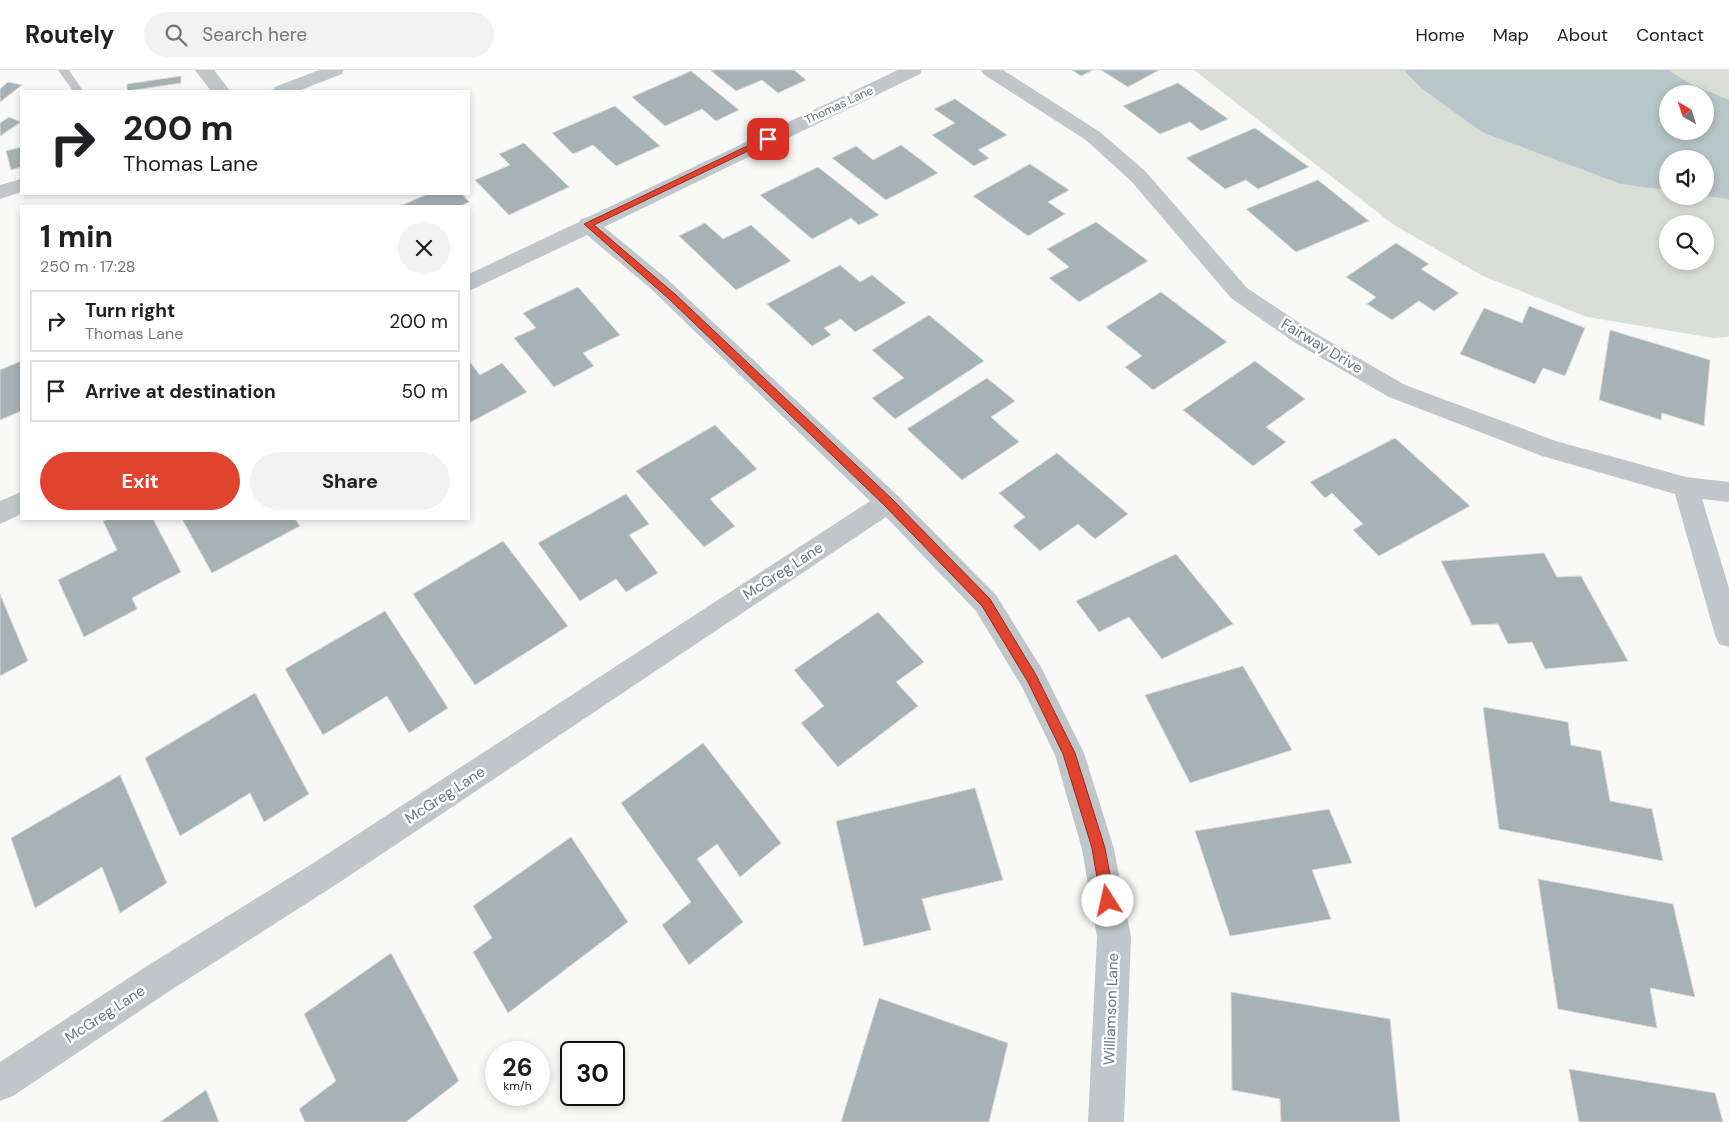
<!DOCTYPE html>
<meta charset="utf-8">
<style>
body{margin:0;font-family:"DM Sans",sans-serif;background:#f2f2f2;color:#202124;height:100vh;display:flex;flex-direction:column;font-size:19px;white-space:nowrap}
*{box-sizing:border-box;margin:0}
p{font-size:16px;color:#757577}
.icon{flex:none;width:28px;height:28px;fill:none;stroke:currentColor;stroke-width:2;stroke-linecap:round;stroke-linejoin:round}
.map{position:relative;flex:1;overflow:hidden}
.sheet{position:absolute;left:20px;top:135px;width:450px;height:315px;display:flex;flex-direction:column;background:#fff;border-radius:0px;box-shadow:0 2px 8px #0003}
.sheet>*{flex:none}
.banner{position:absolute;left:20px;top:20px;width:450px;height:105px;border-radius:0px;box-shadow:0 2px 8px #0003;background:#fff;color:#202124;overflow:hidden}
.needle{width:32px;rotate:321deg}
.fabs{position:absolute;left:1659px;top:15px;display:grid;gap:10px}
.fabs a{display:grid;place-items:center;width:55px;height:55px;border-radius:50%;background:#fff;box-shadow:0 2px 8px #0003;font-size:25px}
.speed{position:absolute;left:485px;top:971px;display:flex;gap:10px;font-size:25px;font-weight:700;text-align:center}
.speed>*{display:grid;place-content:center;width:65px;height:65px;border-radius:50%;background:#fff;box-shadow:0 2px 8px #0003;line-height:1}
.speed small{font-size:12px;font-weight:400}
.speed .limit{border:2px solid #111;border-radius:8px;background:#fff;color:#111}
.pin{position:absolute;display:grid;place-items:center;width:42px;height:42px;color:#fff;margin:-21px;border-radius:10px;box-shadow:0 2px 8px #0006}
.me{position:absolute;width:55px;margin:-28px;rotate:350deg;stroke-linejoin:round;filter:drop-shadow(0 0 4px #0008)}
.turn{display:flex;align-items:center;gap:18px;height:105px;padding:0 20px;font-size:22px}
.turn .icon{width:65px;height:65px;stroke-width:2.5}
.turn b{display:block;font-size:35px;line-height:42px}
.round{display:grid;place-items:center;flex:none;width:52px;height:52px;border-radius:26px;background:#f2f2f2}
.head{display:flex;align-items:center;justify-content:space-between;height:85px;padding:0 20px}
h1{font-size:30px;font-weight:700;line-height:38px}
.action{display:flex;gap:10px;margin-top:auto;padding:10px 20px}
.action a{flex:1;height:58px;border-radius:30px;background:#e0442f;color:#fff;font-size:20px;font-weight:700;line-height:58px;text-align:center}
.action a+a{background:#f2f2f2;color:#202124}
ul{padding:0;list-style:none}
li{display:flex;align-items:center;gap:15px;height:62px;margin:0 10px 8px;padding:0 10px;border:2px solid #e0e0e0;border-radius:0px}
li div{flex:1}
li b{display:block;font-size:19px}
li em{font-style:normal}
header{display:flex;align-items:center;gap:30px;box-sizing:border-box;height:70px;padding:0 25px;background:#fff;border-bottom:1px solid #e0e0e0}
header strong{font-size:24px}
nav{display:flex;gap:28px;margin-inline-start:auto;font-size:18px}
.search{width:350px;height:45px;background:#f2f2f2;display:flex;align-items:center;gap:12px;box-sizing:border-box;padding:0 18px;border-radius:28px;color:#757577;font-size:19px}
.map>svg:first-child{display:block}
.green{fill:#d9ded6;fill-rule:evenodd}
.water{fill:#b8c6c9;fill-rule:evenodd}
.building{fill:#a7b2b6;stroke:#dbdad9}
.lines{fill:none;stroke-linecap:round;stroke-linejoin:round}
.service{fill:#c0c6c9;fill-rule:evenodd}
.minor{fill:#c0c6c9;fill-rule:evenodd}
.route{fill:#e0442f;stroke:#922c1f}
.labels{text-anchor:middle;stroke-width:5;stroke-linejoin:round;paint-order:stroke}
.far-street-label{font-size:12px;fill:#657881;stroke:#fff}
.street-label{font-size:15px;fill:#657881;stroke:#fff}
</style>
<header>
<strong>Routely</strong>
<div class="search"><svg class="icon" aria-label="search" viewBox="0 0 24 24"><circle cx="10" cy="10" r="6"/><path d="M15 15l6 6"/></svg>Search here</div>
<nav><a>Home</a><a>Map</a><a>About</a><a>Contact</a></nav>
</header>
<div class="map">
<svg width="1729" height="1052" viewBox="0 0 1729 1052">
<rect width="100%" height="100%" fill="#f9f9f7"/>
<path class="green" d="M1194 0H1729V267L1713 268 1587 247 1483 206 1394 155ZM1668 24H1705V61H1668ZM1668 89H1705V126H1668ZM1668 154H1705V191H1668Z"/>
<path class="water" d="M1404 0H1668L1693 15 1729 30V129L1705 126V89H1668L1667 120 1621 114 1482 62 1421 18ZM1668 24H1705V61H1668Z"/>
<path class="building" d="M710 0H794L806 10 778 23 762 10 736 21Z
M1072 0H1093L1081 6Z
M1101 0H1159L1128 17Z
M691 1 739 40 716 51 702 39 665 56 632 27Z
M181 6V13L127 21V14Z
M8 12 22 15 0 32V19Z
M1178 13 1228 49 1201 61 1190 52 1160 64 1123 36Z
M955 29 1007 65 978 80 989 88 974 96 932 65 955 53 934 39Z
M615 36 660 76 616 96 593 75 573 84 552 63Z
M9 47 21 52 0 66V53Z
M1255 58 1309 97 1258 119 1246 110 1225 119 1186 88Z
M524 73 569 117 509 145 475 110 510 95 499 84Z
M901 75 938 103 886 130 832 88 856 76 873 90Z
M21 77V97L11 100 6 81Z
M1030 94 1069 120 1048 132 1065 144 1028 166 973 126Z
M818 97 879 145 859 155 851 148 812 169 760 125Z
M1318 110 1369 151 1296 182 1246 139Z
M428 124H462L469 132 460 136H400Z
M1096 152 1148 191 1079 232 1049 208 1069 197 1047 179Z
M705 153 723 169 751 155 791 191 736 220 679 166Z
M1396 173 1429 194 1421 199 1459 223 1434 241 1419 231 1392 250 1367 234 1376 227 1346 207Z
M840 195 860 212 872 205 906 233 855 262 841 249 824 258 831 265 812 276 767 234Z
M578 217 620 265 583 283 594 296 554 317 514 268 536 258 523 243Z
M1161 222 1227 272 1153 320 1125 297 1142 286 1106 257Z
M1529 236 1585 258 1565 306 1543 298 1535 314 1460 284 1484 238 1522 253Z
M929 245 984 291 895 349 872 328 904 308 872 280Z
M1610 260 1710 290 1704 356 1662 343 1661 350 1599 330Z
M21 291V341L0 350V300Z
M469 291 480 305 502 293 527 322 469 353Z
M1255 291 1305 329 1266 357 1286 372 1253 396 1183 340Z
M987 308 1015 331 991 347 1019 372 962 410 907 359Z
M715 355 757 399 710 429 735 456 704 477 636 401Z
M1395 368 1470 436 1379 486 1353 460 1363 454 1332 423 1325 428 1310 412Z
M1057 383 1128 444 1095 469 1078 454 1040 481 1013 456 1025 447 999 423Z
M626 424 649 454 629 465 658 503 626 522 616 509 580 531 538 473Z
M109 449H153L181 502 132 528 137 539 84 567 58 510 117 480 103 451Z
M182 449H295L300 456 212 503Z
M503 471 568 556 475 615 413 524Z
M1544 483 1557 507 1581 506 1628 591 1545 599 1532 572 1508 574 1498 554 1472 555 1441 491Z
M1176 484 1233 554 1162 589 1129 547 1099 562 1076 531Z
M0 524 28 591 0 606Z
M385 541 448 638 409 663 387 626 323 665 285 599Z
M878 542 924 592 896 612 918 636 838 697 801 653 824 636 794 600Z
M1243 596 1292 680 1190 713 1145 625Z
M255 623 309 724 264 752 250 723 180 766 145 688Z
M1483 637 1568 652 1571 675 1601 681 1610 731 1652 739 1663 791 1499 759Z
M703 673 781 773 740 807 717 774 697 789 743 852 689 895 662 855 691 832 621 733Z
M120 705 167 813 120 843 102 797 35 838 11 768Z
M975 718 1003 810 922 829 931 860 864 876 836 751Z
M1329 739 1352 793 1312 800 1331 849 1230 866 1195 761Z
M571 767 628 852 508 943 473 882 492 868 473 836Z
M1538 809 1673 834 1695 927 1650 918 1657 958 1558 939Z
M391 883 459 1011 406 1052H305L299 1039 336 1011 304 944Z
M1231 922 1390 949 1400 1052H1281L1280 1029 1232 1020Z
M879 928 1008 973 989 1052H841Z
M1569 999 1715 1023 1723 1052H1579Z
M206 1020 219 1052H160Z"/>
<g class="lines">
<path class="service" d="M58 0H69L83 21H73Z"/>
<path class="minor" d="M195 0H214L230 21H211Z
M319 0H344L342 4 298 21H273L275 17Z
M898 0H922L920 4 604 157 666 208 897 425 996 525 1042 599 1084 683 1114 779 1131 867 1124 1052H1088L1097 867 1082 779 1055 685 1022 617 976 541 886 447 337 814 171 920 13 1026 0 1031V992L147 896 315 792 870 431 650 218 587 165 469 221V204L579 152 581 149 588 147Z
M981 0H1003L1100 62 1146 102 1247 218 1310 260 1405 315 1556 371 1686 407 1729 412V432L1702 429 1729 518V577L1719 574 1715 565 1675 424 1542 386 1389 327 1294 272 1231 228 1132 112 1086 70 983 4Z
M21 109V122L0 129V115Z
M21 422V444L0 454V431Z"/>
</g>
<path class="route" d="M766 67 773 69 594 155 676 225 892 429 990 529 1036 605 1075 683 1105 778 1115 831 1113 836 1108 838 1103 836 1101 831 1092 778 1063 684 1028 612 982 536 884 435 669 229 584 154Z"/>
<g class="labels">
<g class="far-street-label">
<text transform="translate(839 35) rotate(-25)" y="4">Thomas Lane</text>
</g>
<g class="street-label">
<text transform="translate(1322 276) rotate(31)" y="5">Fairway Drive</text>
<text transform="translate(783 501) rotate(-33)" y="5">McGreg Lane</text>
<text transform="translate(445 725) rotate(-33)" y="5">McGreg Lane</text>
<text transform="translate(1111 939) rotate(-88)" y="5">Williamson Lane</text>
<text transform="translate(105 944) rotate(-33)" y="5">McGreg Lane</text>
</g>
</g>
</svg>
<div class="fabs">
<a><svg class="needle" viewBox="-14 -14 28 28"><path d="M0-13l5 13h-10z" fill="#e53935"/><path d="M0 13l5-13h-10z" fill="#757577"/></svg></a>
<a><svg class="icon" aria-label="sound" viewBox="0 0 24 24"><path d="M4 9h4l5-4v14l-5-4H4zM17 9q2 3 0 6"/></svg></a>
<a><svg class="icon" aria-label="search" viewBox="0 0 24 24"><circle cx="10" cy="10" r="6"/><path d="M15 15l6 6"/></svg></a>
</div>
<div class="speed"><div>26<small>km/h</small></div><div class="limit">30</div></div>
<div class="pin" style="left:768px;top:69px;background:#d93025"><svg class="icon" aria-label="arrive" viewBox="0 0 24 24"><path d="M6 21V4h12l-3 4 3 4H6"/></svg></div>
<svg class="me" style="left:1108px;top:831px" viewBox="-20 -20 40 40"><circle r="19" fill="#fff"/><path d="M0-13L10 11 0 6-10 11z" fill="#e0442f"/></svg>
<div class="banner">
<div class="turn"><svg class="icon" aria-label="right" viewBox="0 0 24 24"><path d="M7 20v-9h11M14 6l5 5-5 5"/></svg><div><b>200 m</b>Thomas Lane</div></div>
</div>
<section class="sheet">
<div class="head"><div><h1>1 min</h1><p>250 m · 17:28</p></div><a class="round"><svg class="icon" aria-label="close" viewBox="0 0 24 24"><path d="M6 6l12 12M18 6L6 18"/></svg></a></div>
<ul>
<li><svg class="icon" aria-label="right" viewBox="0 0 24 24"><path d="M7 20v-9h11M14 6l5 5-5 5"/></svg><div><b>Turn right</b><p>Thomas Lane</p></div><em>200 m</em></li>
<li><svg class="icon" aria-label="arrive" viewBox="0 0 24 24"><path d="M6 21V4h12l-3 4 3 4H6"/></svg><div><b>Arrive at destination</b></div><em>50 m</em></li>
</ul>
<div class="action"><a>Exit</a><a>Share</a></div>
</section>
</div>
